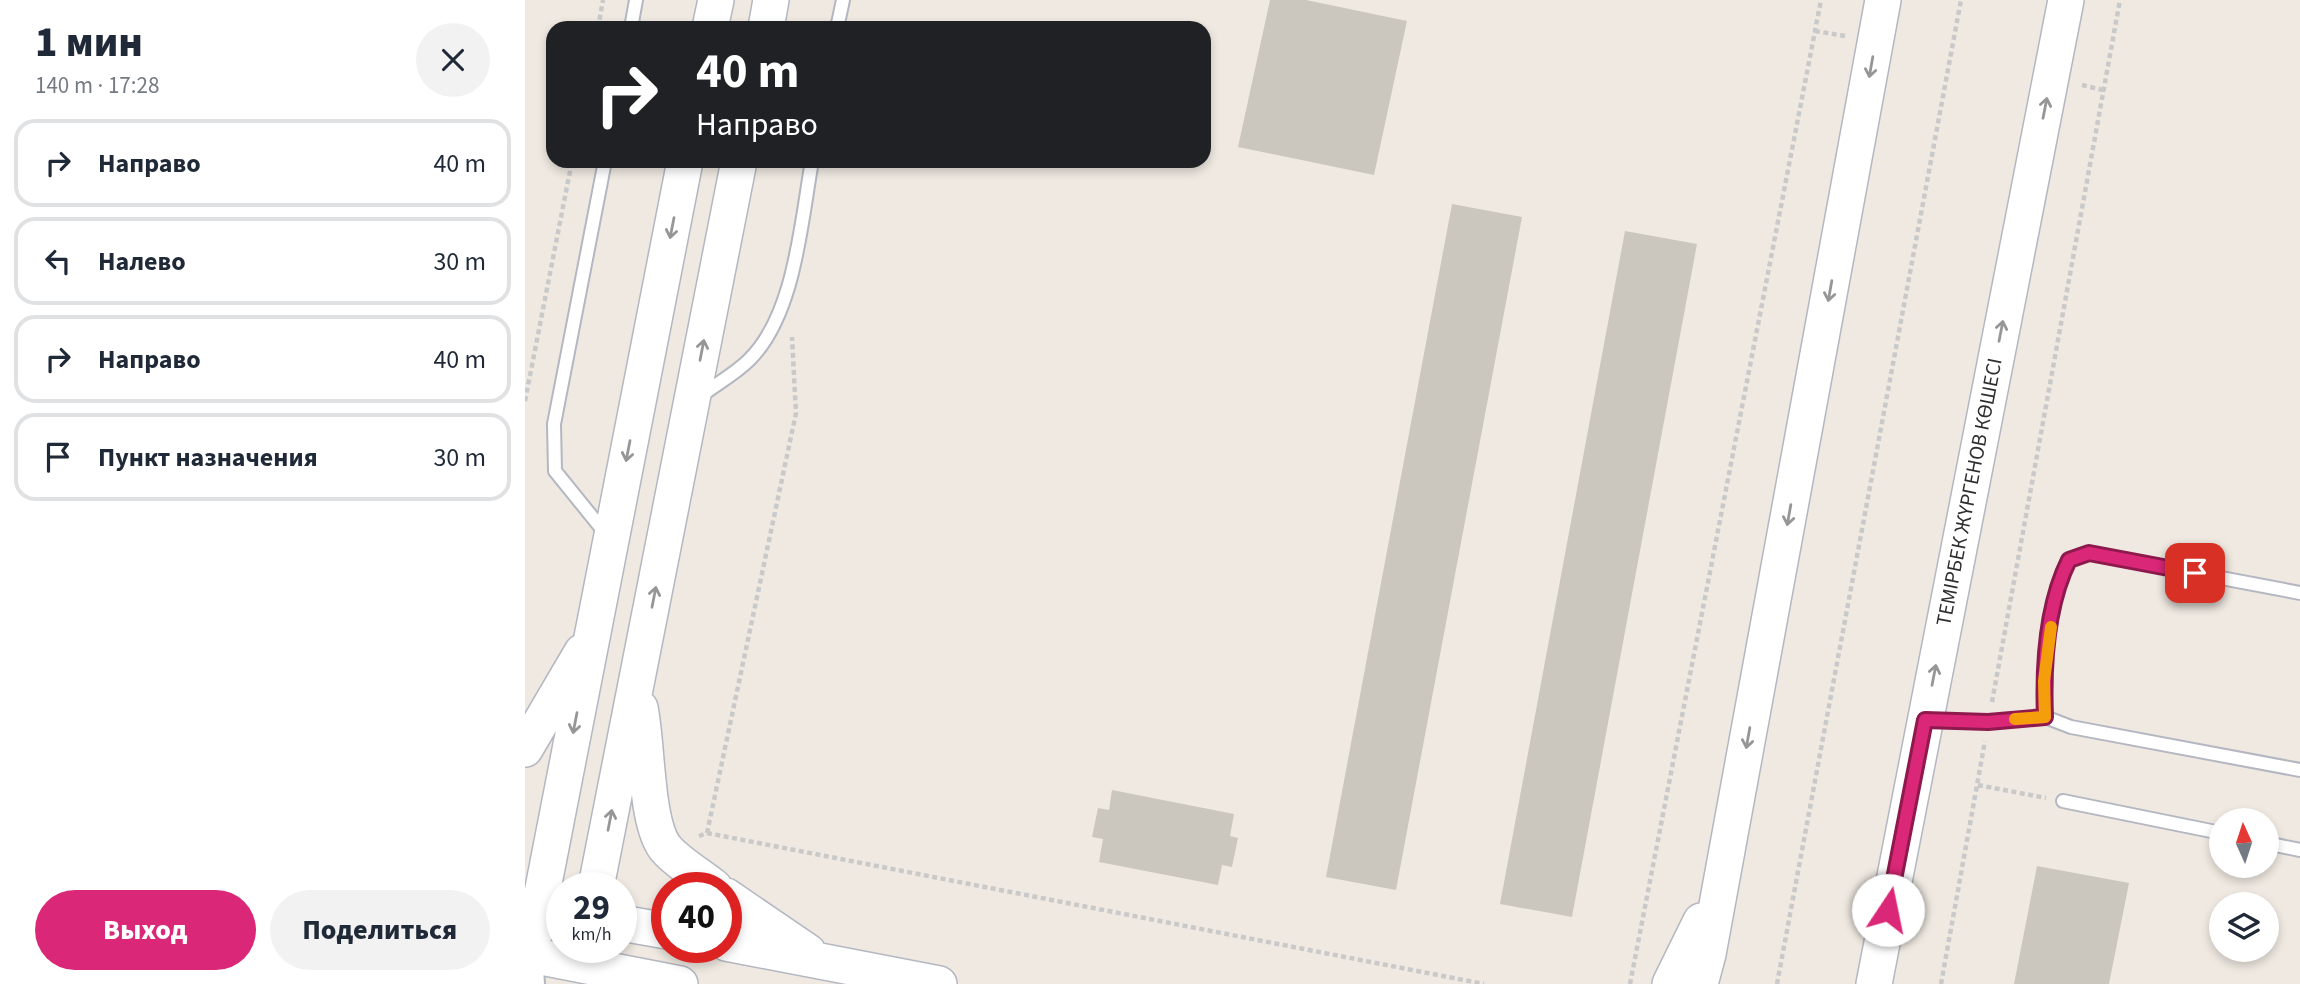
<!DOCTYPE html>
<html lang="ru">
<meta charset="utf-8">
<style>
body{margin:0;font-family:"Source Sans 3",sans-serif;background:#f2f2f3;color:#1f2937;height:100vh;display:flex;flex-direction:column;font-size:26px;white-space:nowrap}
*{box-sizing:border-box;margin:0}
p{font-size:23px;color:#747a83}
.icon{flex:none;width:38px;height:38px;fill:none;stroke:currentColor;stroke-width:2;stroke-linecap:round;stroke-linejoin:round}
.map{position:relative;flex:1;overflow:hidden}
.side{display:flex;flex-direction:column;background:#fff;width:525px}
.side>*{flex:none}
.hud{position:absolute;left:21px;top:21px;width:665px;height:147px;border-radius:21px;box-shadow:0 4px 10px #0003;background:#202124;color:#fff;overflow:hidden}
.needle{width:46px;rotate:357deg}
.fabs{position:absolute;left:1684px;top:808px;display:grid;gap:14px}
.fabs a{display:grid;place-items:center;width:70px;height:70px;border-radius:50%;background:#fff;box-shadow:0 4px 10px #0003;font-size:35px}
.speed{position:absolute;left:21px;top:872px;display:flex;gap:14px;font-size:35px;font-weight:700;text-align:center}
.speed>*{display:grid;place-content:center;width:91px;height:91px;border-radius:50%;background:#fff;box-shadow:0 4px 10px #0003;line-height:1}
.speed small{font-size:18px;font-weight:400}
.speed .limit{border:10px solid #d22;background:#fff;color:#111}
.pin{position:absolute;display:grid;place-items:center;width:60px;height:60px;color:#fff;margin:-30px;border-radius:14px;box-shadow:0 4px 10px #0006}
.me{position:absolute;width:77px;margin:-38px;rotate:11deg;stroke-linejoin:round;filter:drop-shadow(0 0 5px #0008)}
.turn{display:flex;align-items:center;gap:24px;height:147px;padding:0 35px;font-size:32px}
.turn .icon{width:91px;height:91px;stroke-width:2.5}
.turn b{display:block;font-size:49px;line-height:60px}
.round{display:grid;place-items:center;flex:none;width:74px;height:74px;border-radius:37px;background:#f2f2f3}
.head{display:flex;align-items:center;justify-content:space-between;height:119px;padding:0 35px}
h1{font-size:42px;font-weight:800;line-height:52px}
.primary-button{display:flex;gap:14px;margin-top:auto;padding:14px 35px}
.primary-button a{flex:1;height:80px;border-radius:42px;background:#db2777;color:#fff;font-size:28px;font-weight:800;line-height:80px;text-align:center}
.primary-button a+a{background:#f2f2f3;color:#1f2937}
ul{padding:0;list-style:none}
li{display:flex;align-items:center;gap:21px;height:88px;margin:0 14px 10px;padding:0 21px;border:4px solid #e0e1e3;border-radius:21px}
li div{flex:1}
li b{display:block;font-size:26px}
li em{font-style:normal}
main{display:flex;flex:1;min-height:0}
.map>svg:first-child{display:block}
.building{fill:#cbc7bf}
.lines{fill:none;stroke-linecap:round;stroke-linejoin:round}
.lane-casing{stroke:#b4b7c1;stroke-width:16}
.street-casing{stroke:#b4b7c1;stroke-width:28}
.secondary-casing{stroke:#b4b7c1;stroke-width:38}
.path{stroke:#c9c9c9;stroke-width:4.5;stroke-dasharray:5 3.5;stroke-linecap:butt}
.lane{stroke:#fff;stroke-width:12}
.street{stroke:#fff;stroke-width:24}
.secondary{stroke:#fff;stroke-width:35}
.oneway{stroke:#969696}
.route-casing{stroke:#8e194d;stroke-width:18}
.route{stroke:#db2777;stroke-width:12}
.slow{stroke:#f59e0b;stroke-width:12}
.labels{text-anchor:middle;stroke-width:7;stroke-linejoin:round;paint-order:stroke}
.street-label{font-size:21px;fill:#2e2e2e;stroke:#fff}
</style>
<main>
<section class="side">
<div class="head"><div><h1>1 мин</h1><p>140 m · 17:28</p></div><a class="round"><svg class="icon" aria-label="close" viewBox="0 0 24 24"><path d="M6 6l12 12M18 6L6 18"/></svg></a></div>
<ul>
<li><svg class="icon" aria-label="right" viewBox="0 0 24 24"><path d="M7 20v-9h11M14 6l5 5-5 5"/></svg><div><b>Направо</b></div><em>40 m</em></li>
<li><svg class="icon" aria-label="left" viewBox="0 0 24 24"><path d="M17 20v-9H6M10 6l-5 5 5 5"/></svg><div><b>Налево</b></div><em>30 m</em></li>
<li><svg class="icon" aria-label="right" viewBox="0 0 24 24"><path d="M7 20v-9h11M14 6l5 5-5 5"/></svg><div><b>Направо</b></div><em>40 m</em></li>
<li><svg class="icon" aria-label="arrive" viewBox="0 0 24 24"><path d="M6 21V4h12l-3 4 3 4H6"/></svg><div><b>Пункт назначения</b></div><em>30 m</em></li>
</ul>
<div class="primary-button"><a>Выход</a><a>Поделиться</a></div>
</section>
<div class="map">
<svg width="1775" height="984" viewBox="0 0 1775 984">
<rect width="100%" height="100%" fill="#efe9e1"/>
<path class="building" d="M745 0H781L882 21 849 175 713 147Z
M927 204 997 217 871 890 801 877Z
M1100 231 1172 244 1047 917 975 904Z
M587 790 709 814 705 836 713 838 707 867 697 865 693 885 574 862 578 839 567 837 573 808 584 810Z
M1512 866 1604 883 1584 984H1489Z"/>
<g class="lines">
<defs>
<path id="lane" d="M106 28 111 0
M312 28 318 0
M80 161 29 424 30 471 81 534
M176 396C191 384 210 374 224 360 270 315 276 222 287 161
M1520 717C1518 666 1521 606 1543 560L1564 553 1775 593
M1404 720 1463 722 1520 717 1546 727 1775 770
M1538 801 1696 833
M1741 843 1775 850"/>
<path id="street" d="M5 955 7 984"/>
<path id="secondary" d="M185 28 191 0
M241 28 246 0
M115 708C123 745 120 826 142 850 155 864 174 875 189 887
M0 749 57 652
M71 887 214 161
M201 896 283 952
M96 923 142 931
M201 943 414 984
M0 954 155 984
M5 955 160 161
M1145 984 1176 921
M1175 984 1183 954 1358 0
M1349 984 1541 0"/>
</defs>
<use href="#lane" class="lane-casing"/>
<use href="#street" class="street-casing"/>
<use href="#secondary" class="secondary-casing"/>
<path class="path" d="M73 28 78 0
M1290 31 1320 36
M1557 85 1578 90
M0 401 47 161
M1467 702 1595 0
M1453 785 1521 798
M182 833 271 413 267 337
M174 836 182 833 959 984
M1105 984 1296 0
M1252 984 1436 0
M1416 984 1460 741"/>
<use href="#lane" class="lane"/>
<use href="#street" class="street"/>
<use href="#secondary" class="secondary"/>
</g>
<defs><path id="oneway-shaft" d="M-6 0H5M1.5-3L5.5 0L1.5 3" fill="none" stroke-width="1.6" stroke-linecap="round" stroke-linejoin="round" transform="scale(1.75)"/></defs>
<g class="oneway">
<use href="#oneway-shaft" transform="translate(1346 67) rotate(100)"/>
<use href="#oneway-shaft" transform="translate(1520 108) rotate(-79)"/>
<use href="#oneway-shaft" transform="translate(147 228) rotate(101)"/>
<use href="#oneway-shaft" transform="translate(1305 291) rotate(100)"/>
<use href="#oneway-shaft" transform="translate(1476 331) rotate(-79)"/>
<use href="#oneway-shaft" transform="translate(177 350) rotate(-79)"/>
<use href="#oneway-shaft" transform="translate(103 451) rotate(101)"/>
<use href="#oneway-shaft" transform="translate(1264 515) rotate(100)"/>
<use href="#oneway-shaft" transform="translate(129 597) rotate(-79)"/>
<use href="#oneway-shaft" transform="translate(1409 675) rotate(-79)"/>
<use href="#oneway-shaft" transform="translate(50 723) rotate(101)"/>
<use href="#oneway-shaft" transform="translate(1223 738) rotate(100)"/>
<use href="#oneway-shaft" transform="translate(85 820) rotate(-79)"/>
</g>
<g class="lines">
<defs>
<path id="route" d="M1363 910 1400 720 1463 722 1520 717C1518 666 1521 606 1544 560L1564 553 1670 573"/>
</defs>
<use href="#route" class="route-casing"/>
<use href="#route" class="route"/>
<path class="slow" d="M1490 719 1520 717 1519 681 1526 627"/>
</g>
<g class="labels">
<g class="street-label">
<text transform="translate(1444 492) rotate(-79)" y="7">ТЕМІРБЕК ЖҮРГЕНОВ КӨШЕСІ</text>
</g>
</g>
</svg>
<div class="fabs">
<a><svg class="needle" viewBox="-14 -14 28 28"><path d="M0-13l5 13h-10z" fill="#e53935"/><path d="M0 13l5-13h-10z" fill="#747a83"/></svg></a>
<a><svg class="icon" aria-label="layers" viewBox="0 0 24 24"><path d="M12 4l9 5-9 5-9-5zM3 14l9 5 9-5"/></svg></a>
</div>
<div class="speed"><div>29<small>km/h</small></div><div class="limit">40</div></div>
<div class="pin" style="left:1670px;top:573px;background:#d93025"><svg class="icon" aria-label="arrive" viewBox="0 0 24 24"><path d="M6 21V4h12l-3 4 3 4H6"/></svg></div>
<svg class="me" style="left:1363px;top:910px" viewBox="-20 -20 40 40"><circle r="19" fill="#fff"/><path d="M0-13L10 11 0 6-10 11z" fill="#db2777"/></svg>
<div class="hud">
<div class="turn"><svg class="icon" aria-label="right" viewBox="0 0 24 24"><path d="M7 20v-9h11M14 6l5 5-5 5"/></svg><div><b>40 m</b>Направо</div></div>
</div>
</div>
</main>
